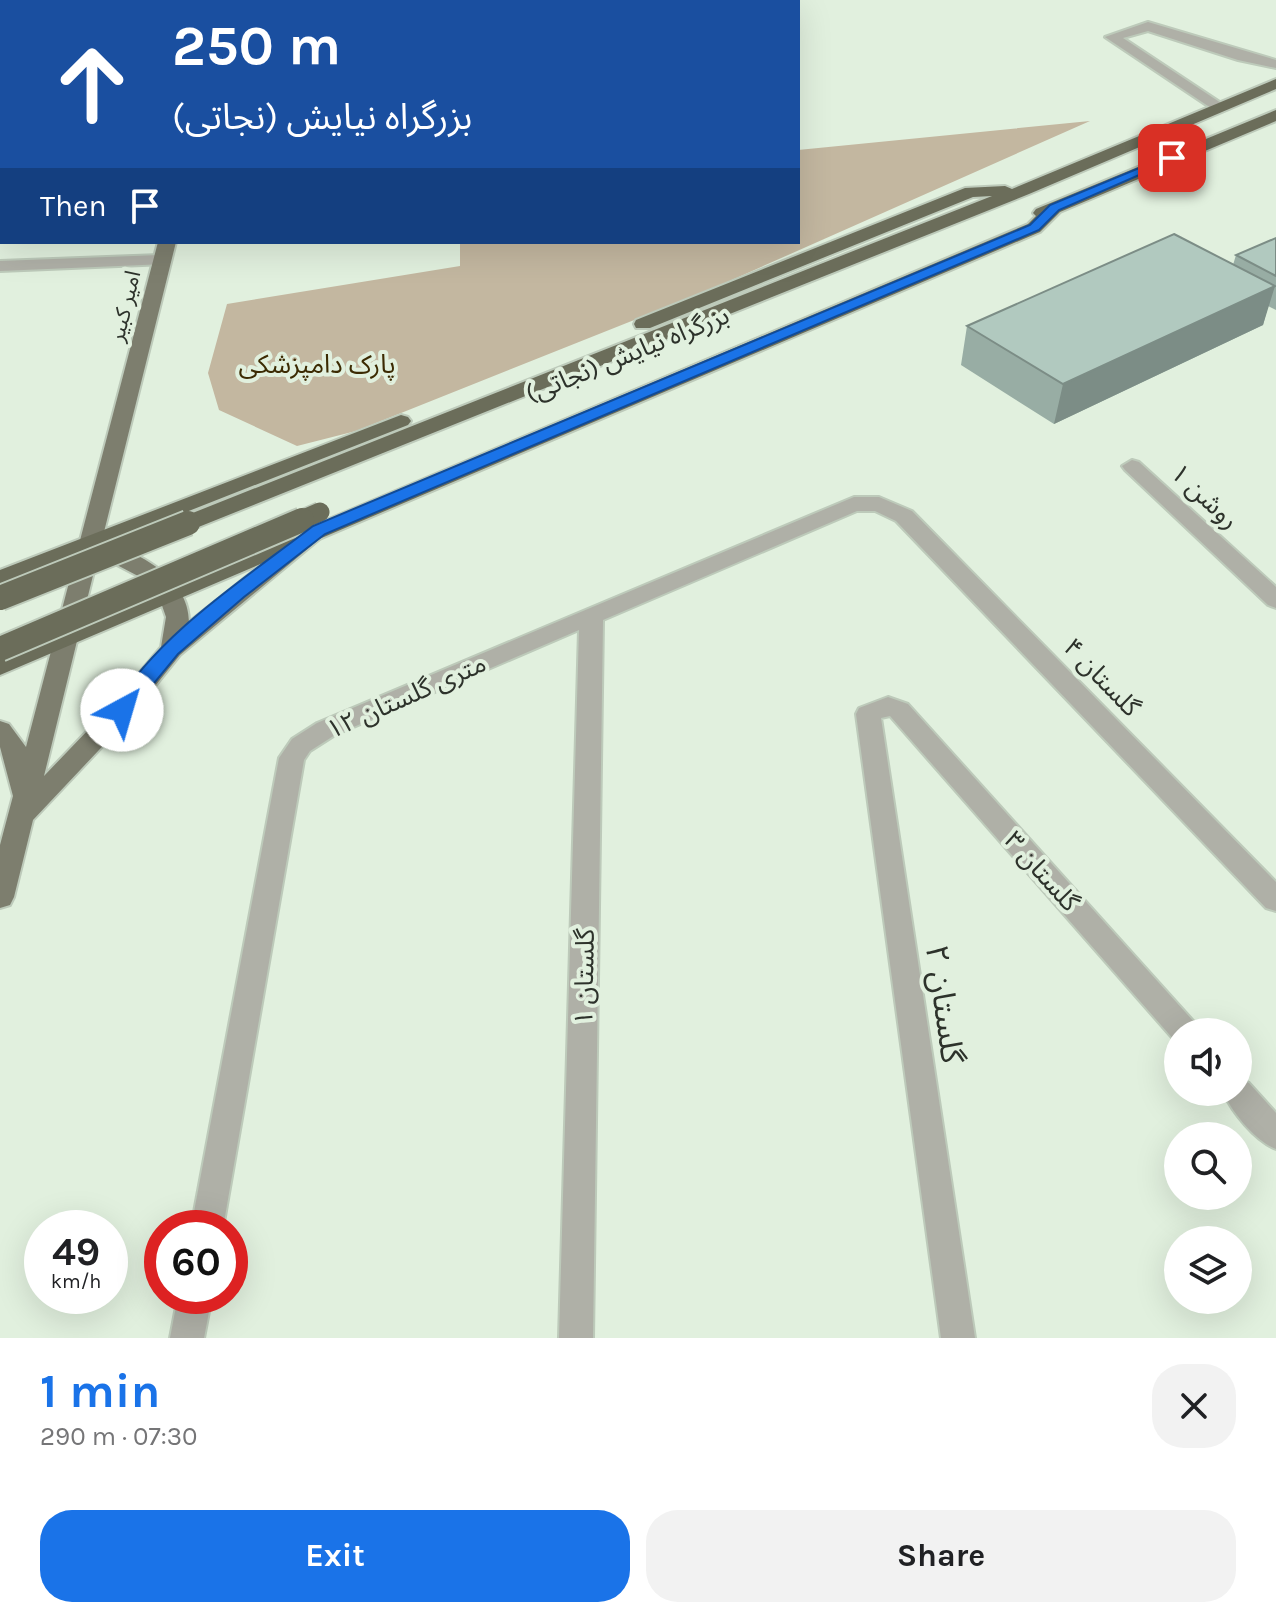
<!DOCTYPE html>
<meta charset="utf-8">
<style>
body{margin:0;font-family:Karla,"Noto Sans Arabic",sans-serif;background:#f2f2f2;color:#202124;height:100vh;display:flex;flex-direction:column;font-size:30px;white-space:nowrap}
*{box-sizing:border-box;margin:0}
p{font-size:26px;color:#757577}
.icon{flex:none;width:44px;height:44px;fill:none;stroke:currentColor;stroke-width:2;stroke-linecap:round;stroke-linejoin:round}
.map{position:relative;height:1338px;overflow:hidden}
.side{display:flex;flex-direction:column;background:#fff;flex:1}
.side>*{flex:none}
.top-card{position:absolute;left:0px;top:0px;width:800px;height:244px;box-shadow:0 8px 32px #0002;background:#1a4fa0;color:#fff;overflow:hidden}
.controls{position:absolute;left:1164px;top:1018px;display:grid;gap:16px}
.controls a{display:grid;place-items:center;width:88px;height:88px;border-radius:50%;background:#fff;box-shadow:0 8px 32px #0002;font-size:40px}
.speed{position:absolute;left:24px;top:1210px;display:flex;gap:16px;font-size:40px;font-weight:700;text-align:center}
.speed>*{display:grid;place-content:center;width:104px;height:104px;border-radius:50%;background:#fff;box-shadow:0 8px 32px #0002;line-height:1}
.speed small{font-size:20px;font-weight:400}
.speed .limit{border:12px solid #d22;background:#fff;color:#111}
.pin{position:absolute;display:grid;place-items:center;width:68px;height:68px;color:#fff;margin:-34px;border-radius:16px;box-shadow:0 4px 12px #0006}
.me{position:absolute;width:88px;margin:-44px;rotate:39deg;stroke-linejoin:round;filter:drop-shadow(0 0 6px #0008)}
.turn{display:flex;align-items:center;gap:28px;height:168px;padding:0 40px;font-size:36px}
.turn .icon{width:104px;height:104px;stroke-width:2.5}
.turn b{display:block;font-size:56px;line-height:68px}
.then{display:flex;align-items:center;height:76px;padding:0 40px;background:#0003;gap:16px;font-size:30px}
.round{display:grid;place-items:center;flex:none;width:84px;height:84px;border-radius:32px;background:#f2f2f2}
.summary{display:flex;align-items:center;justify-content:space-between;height:136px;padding:0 40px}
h1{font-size:48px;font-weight:700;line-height:60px;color:#1a73e8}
.primary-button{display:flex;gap:16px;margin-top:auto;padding:16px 40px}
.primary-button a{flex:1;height:92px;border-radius:32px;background:#1a73e8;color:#fff;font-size:32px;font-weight:700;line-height:92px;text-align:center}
.primary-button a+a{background:#f2f2f2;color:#202124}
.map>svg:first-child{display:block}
.green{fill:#c3b7a0}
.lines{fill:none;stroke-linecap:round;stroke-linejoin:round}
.minor-casing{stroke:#bdcaba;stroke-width:4}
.major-casing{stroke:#bdcaba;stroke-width:4}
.highway-casing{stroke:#bdcaba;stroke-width:4}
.minor{fill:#afb0a7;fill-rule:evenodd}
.major{fill:#7d7e6e;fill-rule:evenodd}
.highway{fill:#6b6d5a;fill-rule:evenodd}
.highway-bridge-far1-casing{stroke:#bdcaba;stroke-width:22;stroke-linecap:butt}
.highway-bridge-casing{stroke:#bdcaba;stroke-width:28;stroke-linecap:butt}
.highway-bridge-far1{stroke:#6b6d5a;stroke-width:19}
.highway-bridge{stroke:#6b6d5a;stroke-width:24}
.wall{fill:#98ada4}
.shaded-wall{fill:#7c8d86}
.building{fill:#b1c9bf;stroke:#7c8d86;stroke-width:2}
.route{fill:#1a73e8;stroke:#114b97;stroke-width:2}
.labels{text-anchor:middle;stroke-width:8;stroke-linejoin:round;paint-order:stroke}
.far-street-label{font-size:22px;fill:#2d322b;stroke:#e1f0de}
.street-label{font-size:26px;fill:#2d322b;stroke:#e1f0de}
.park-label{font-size:26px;fill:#3b2a02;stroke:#e1f0de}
.near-street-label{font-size:32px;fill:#2d322b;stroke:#e1f0de}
</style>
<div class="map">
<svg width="1276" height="1338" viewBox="0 0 1276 1338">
<rect width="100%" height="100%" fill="#e1f0de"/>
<path class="green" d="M1090 121 707 291 356 431 297 446 219 410 208 373 227 304 460 266V242H798V150Z"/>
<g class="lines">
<defs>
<path id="minor" d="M51 0H67L68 2H52Z
M151 0H165L150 2Z
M1148 22 1276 60V68L1238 60 1148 31 1123 38 1227 107 1219 112 1214 110 1105 37Z
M0 76 2 77V88L0 87Z
M0 202H2V212H0Z
M160 255 169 260 166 264 0 271V261Z
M1132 460 1139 462 1276 587V608L1268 605 1125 470 1122 466Z
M854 497H879L912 511 1276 882V911L1266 908 896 521 875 511H857L603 620 593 1338H559L579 630 335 735 310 751 304 760 223 1228H191L279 758 292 739 317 723Z
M888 697 908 704 1195 1023 1200 1032H1178V1042L1175 1041 890 716 881 718 975 1338H941L856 714 859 708Z
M1238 1079 1249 1083 1276 1113V1149C1255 1141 1232 1112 1223 1092H1238Z
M178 1296H212L204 1338H170Z"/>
<path id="major" d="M276 0H290V2H276Z
M158 242H176L102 540C138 553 189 577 189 622L309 527H325L328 532 180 655 131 716 33 820 14 897 10 905 0 908V845L13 796 0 747V721L9 724 26 747ZM98 555 138 576 158 594 166 617 161 647 113 704 44 776Z"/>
<path id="highway" d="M1276 79V89L1029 194 196 528H180L177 523 180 518 992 196 973 197 650 328H636L634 324 636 320 965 188 1005 186 1012 189Z
M1276 110V121L1060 212 1040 232 0 675V658L1028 224 1036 216 1033 213 1036 209Z
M401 415 408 417 411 421 408 425 0 585V570Z"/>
</defs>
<use href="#minor" class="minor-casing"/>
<use href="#major" class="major-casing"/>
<use href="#highway" class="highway-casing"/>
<use href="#minor" class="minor"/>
<use href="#major" class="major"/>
<use href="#highway" class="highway"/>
<defs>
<path id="highway-bridge-far1" d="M297 522 320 512"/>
<path id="highway-bridge" d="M0 598 188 523
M0 649 302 520"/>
</defs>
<use href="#highway-bridge-far1" class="highway-bridge-far1-casing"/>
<use href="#highway-bridge" class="highway-bridge-casing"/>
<use href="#highway-bridge-far1" class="highway-bridge-far1"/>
<use href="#highway-bridge" class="highway-bridge"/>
</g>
<path class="wall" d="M0 0 2 2V37L0 35Z
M1276 238V310L1268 306 1263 325 1054 424 961 365 967 326 1233 265 1236 255Z"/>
<path class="shaded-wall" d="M99 0H128L120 2H99Z
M210 0H223L222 2H209Z
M2 150V169L0 162V151Z
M1275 286 1263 325 1054 424 1063 384Z"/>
<path class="building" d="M0 0H33L36 2H2V16L0 15Z
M169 0H210L209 2H169Z
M0 104 2 106V150L0 151Z
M1174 234 1275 286 1063 384 967 326Z
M1276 238V276L1236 255Z"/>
<path class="route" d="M1168 156 1178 158 1059 210 1039 230 325 534 244 597 178 654 128 715H115L112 710C159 633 243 580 313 526L1030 225 1050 205Z"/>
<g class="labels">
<g class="far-street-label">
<text transform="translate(124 306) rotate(-76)" y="8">امیر کبیر</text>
</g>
<g class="street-label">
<text transform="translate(627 354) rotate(-22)" y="9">بزرگراه نیایش (نجاتی)</text>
<text transform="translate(1205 496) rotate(43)" y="9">روشن ۱</text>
<text transform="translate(1102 677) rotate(46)" y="9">گلستان ۴</text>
<text transform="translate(406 696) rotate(-24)" y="9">۱۲ متری گلستان</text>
<text transform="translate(1042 871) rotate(48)" y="9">گلستان ۳</text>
<text transform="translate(584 977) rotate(-89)" y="9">گلستان ۱</text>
</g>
<g class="park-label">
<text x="317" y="373">پارک دامپزشکی</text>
</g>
<g class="near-street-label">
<text transform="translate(945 1004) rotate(82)" y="11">گلستان ۲</text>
</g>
</g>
</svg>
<div class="controls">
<a><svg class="icon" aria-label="sound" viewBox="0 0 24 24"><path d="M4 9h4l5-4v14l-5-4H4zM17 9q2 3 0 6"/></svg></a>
<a><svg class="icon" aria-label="search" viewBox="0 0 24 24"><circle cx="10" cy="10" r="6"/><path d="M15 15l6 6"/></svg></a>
<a><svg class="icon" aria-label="layers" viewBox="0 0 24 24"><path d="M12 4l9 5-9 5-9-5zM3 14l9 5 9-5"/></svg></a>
</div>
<div class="speed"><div>49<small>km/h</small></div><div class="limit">60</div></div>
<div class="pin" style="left:1172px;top:158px;background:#d93025"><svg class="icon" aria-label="arrive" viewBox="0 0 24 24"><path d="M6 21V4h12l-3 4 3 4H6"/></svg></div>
<svg class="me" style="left:122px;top:710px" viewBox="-20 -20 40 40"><circle r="19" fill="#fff"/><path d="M0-13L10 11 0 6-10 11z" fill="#1a73e8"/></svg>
<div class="top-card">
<div class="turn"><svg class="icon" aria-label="ahead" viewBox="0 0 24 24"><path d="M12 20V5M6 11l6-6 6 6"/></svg><div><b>250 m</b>بزرگراه نیایش (نجاتی)</div></div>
<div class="then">Then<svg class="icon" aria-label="arrive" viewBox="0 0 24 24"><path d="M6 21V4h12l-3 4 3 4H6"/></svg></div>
</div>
</div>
<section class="side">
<div class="summary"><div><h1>1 min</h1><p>290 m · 07:30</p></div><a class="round"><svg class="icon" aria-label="close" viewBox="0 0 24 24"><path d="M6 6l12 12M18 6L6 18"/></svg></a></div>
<div class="primary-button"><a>Exit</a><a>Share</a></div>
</section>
